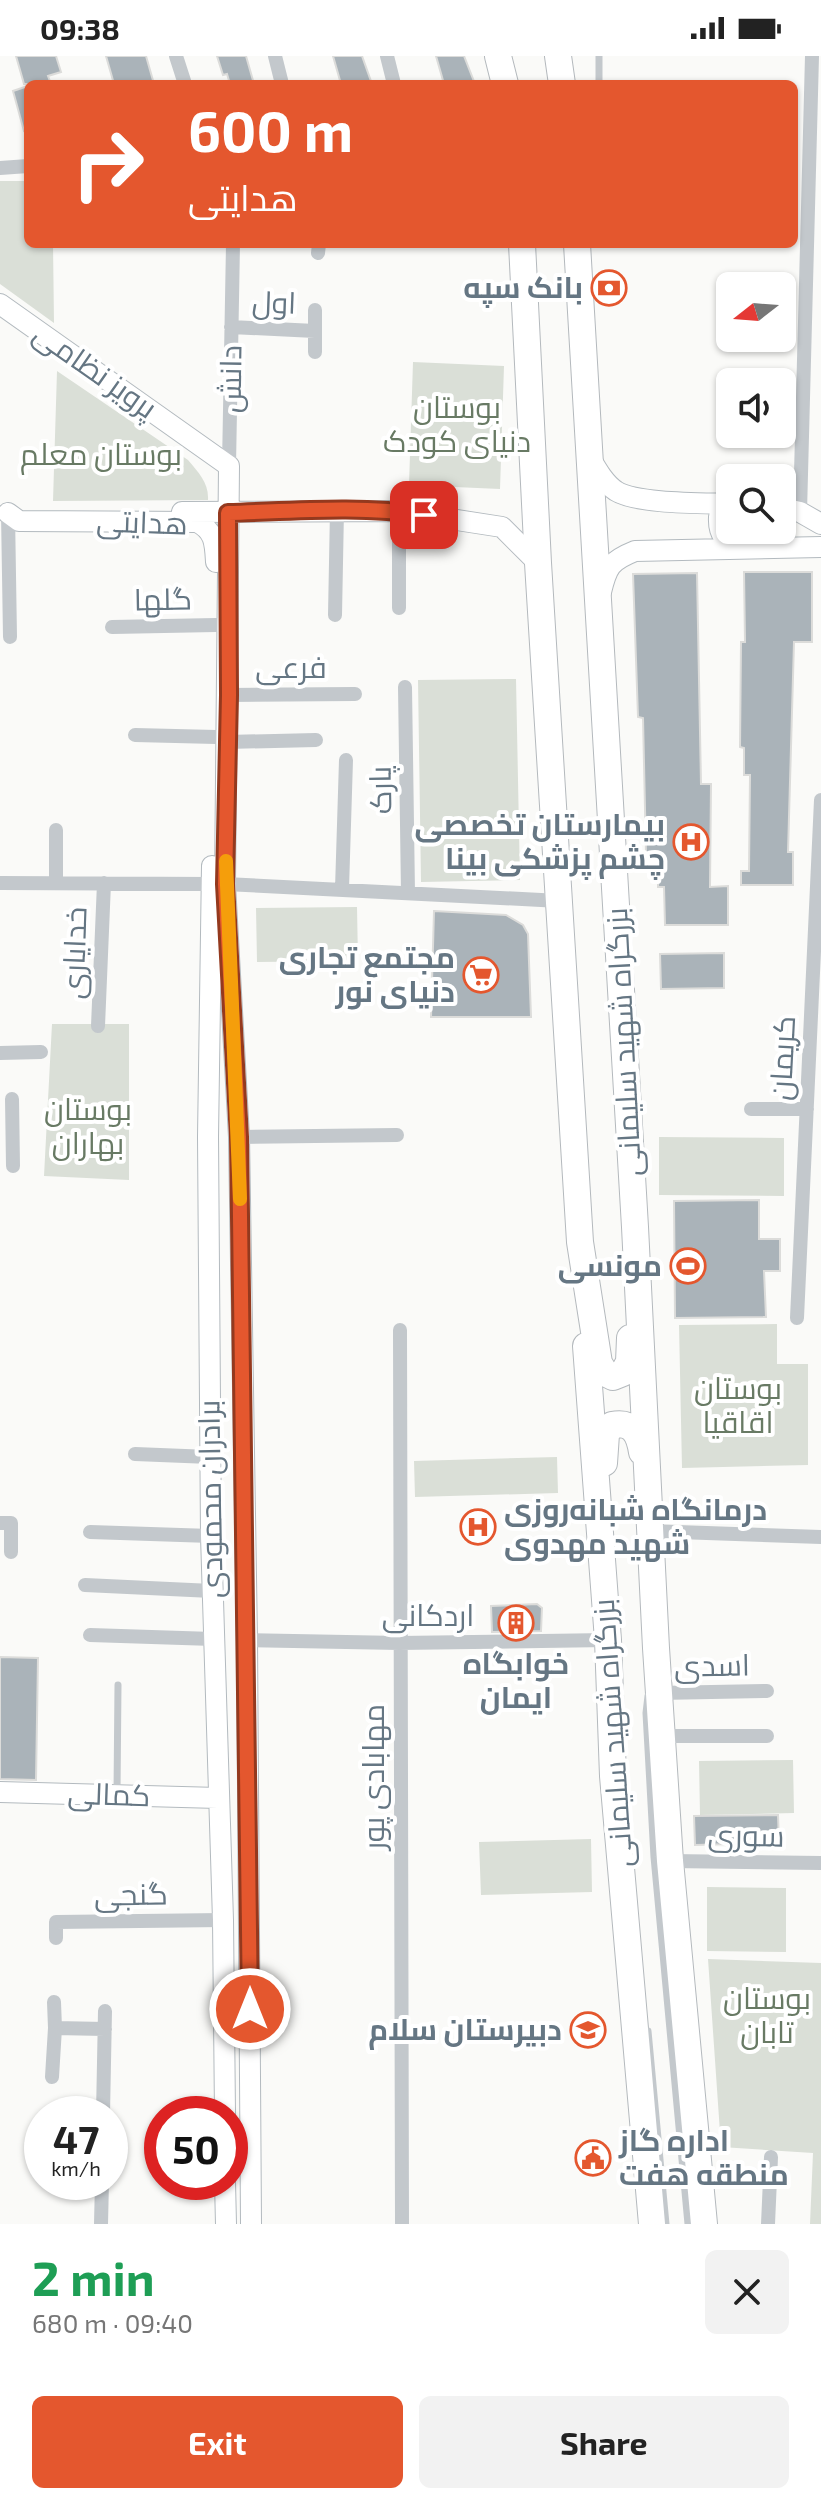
<!DOCTYPE html>
<meta charset="utf-8">
<style>
body{margin:0;font-family:"Exo 2",Cairo,sans-serif;background:#f2f2f2;color:#222;height:100vh;display:flex;flex-direction:column;font-size:30px;white-space:nowrap}
*{box-sizing:border-box;margin:0}
p{font-size:26px;color:#767676}
.icon{flex:none;width:44px;height:44px;fill:none;stroke:currentColor;stroke-width:2;stroke-linecap:round;stroke-linejoin:round}
.map{position:relative;height:2168px;overflow:hidden}
.side{display:flex;flex-direction:column;background:#fff;flex:1}
.side>*{flex:none}
.banner{position:absolute;left:24px;top:24px;width:774px;height:168px;border-radius:12px;box-shadow:0 2px 6px #0004;background:#e4572e;color:#fff;overflow:hidden}
.needle{width:52px;rotate:253deg}
.tools{position:absolute;left:716px;top:216px;display:grid;gap:16px}
.tools a{display:grid;place-items:center;width:80px;height:80px;border-radius:12px;background:#fff;box-shadow:0 2px 6px #0004;font-size:40px}
.speed{position:absolute;left:24px;top:2040px;display:flex;gap:16px;font-size:40px;font-weight:700;text-align:center}
.speed>*{display:grid;place-content:center;width:104px;height:104px;border-radius:50%;background:#fff;box-shadow:0 2px 6px #0004;line-height:1}
.speed small{font-size:20px;font-weight:400}
.speed .limit{border:12px solid #d22;background:#fff;color:#111}
.pin{position:absolute;display:grid;place-items:center;width:68px;height:68px;color:#fff;margin:-34px;border-radius:16px;box-shadow:0 4px 12px #0006}
.me{position:absolute;width:88px;margin:-44px;rotate:0deg;stroke-linejoin:round;filter:drop-shadow(0 0 6px #0008)}
.turn{display:flex;align-items:center;gap:28px;height:168px;padding:0 32px;font-size:36px}
.turn .icon{width:104px;height:104px;stroke-width:2.5}
.turn b{display:block;font-size:56px;line-height:68px}
.round{display:grid;place-items:center;flex:none;width:84px;height:84px;border-radius:12px;background:#f2f2f2}
.overview{display:flex;align-items:center;justify-content:space-between;height:136px;padding:0 32px}
h1{font-size:48px;font-weight:700;line-height:60px;color:#1e9e55}
.cta{display:flex;gap:16px;margin-top:auto;padding:16px 32px}
.cta a{flex:1;height:92px;border-radius:12px;background:#e4572e;color:#fff;font-size:32px;font-weight:700;line-height:92px;text-align:center}
.cta a+a{background:#f2f2f2;color:#222}
.status{display:flex;justify-content:space-between;align-items:center;height:56px;padding:0 40px;background:#fff;direction:ltr}
.status svg{height:22px;fill:currentColor}
.map>svg:first-child{display:block}
.green{fill:#dadfd7}
.building{fill:#aab3b9;stroke:#dcdcda;stroke-width:2}
.lines{fill:none;stroke-linecap:round;stroke-linejoin:round}
.secondary-casing{stroke:#b3babf;stroke-width:22}
.highway-casing{stroke:#b4b9bd;stroke-width:28}
.lane{stroke:#c3c8cc;stroke-width:7}
.street{stroke:#c3c8cc;stroke-width:14}
.secondary{stroke:#fff;stroke-width:20}
.highway{stroke:#fff;stroke-width:26}
.route-casing{stroke:#94391e;stroke-width:20}
.route{stroke:#e4572e;stroke-width:14}
.slow{stroke:#f59e0b;stroke-width:14}
.labels{text-anchor:middle;stroke-width:8;stroke-linejoin:round;paint-order:stroke}
.poi-label{font-size:30px;font-weight:bold;fill:#657683;stroke:#fff;text-anchor:end}
.street-label{font-size:30px;fill:#657683;stroke:#fff}
.park-label{font-size:30px;fill:#687a64;stroke:#fff}
</style>
<div class="status"><b>09:38</b><svg viewBox="0 0 49 12"><path d="M0 12V9h3v3zM5 12V6h3v6zM10 12V3h3v9zM15 12V0h3v12zM26 1h20v11H26zM47 4h2v5h-2z"/></svg></div>
<div class="map">
<svg width="821" height="2168" viewBox="0 0 821 2168">
<rect width="100%" height="100%" fill="#fafaf8"/>
<path class="green" d="M0 125H28V188H53L54 267 0 228Z
M413 306 504 310 500 433 409 429Z
M57 315 188 404C199 417 209 427 208 444L53 445Z
M516 623 520 824 421 826 418 624Z
M357 851 358 905 257 906 256 852Z
M52 968H129V1124L44 1120Z
M659 1081 784 1082V1140L659 1139Z
M777 1268V1308H808V1409L682 1412 679 1269Z
M557 1401 558 1437 415 1441 414 1405Z
M793 1704 794 1757 700 1759 699 1705Z
M591 1783 592 1836 481 1839 479 1786Z
M707 1831 786 1832V1896L707 1895Z
M708 1903 821 1907V2168H810L813 2097 721 2091Z"/>
<path class="building" d="M16 0H56L61 16 48 20 51 28H24Z
M106 0H146L154 28H114Z
M217 0H246L254 28H230L227 18 223 19Z
M333 0H362L372 28H341Z
M436 0H464L475 28H444Z
M28 30V74L24 75 13 35Z
M744 516H812V586H794L788 796H793V829H741V815H749L750 719H744V692L740 691 741 586H745Z
M697 517 701 728H711L710 831 728 830V869H665L664 831H658V798H646L643 662 638 661 633 518Z
M434 855 506 859 523 869 528 878 531 961H431Z
M724 897V932L661 933 660 898Z
M759 1144V1183H780V1215H764L766 1261 675 1262 674 1145Z
M537 1548 542 1552 541 1575 492 1576 491 1550Z
M0 1601 38 1602 36 1724 0 1723Z
M778 1759 779 1787 695 1789 694 1760Z"/>
<g class="lines">
<defs>
<path id="secondary" d="M0 248 229 410 225 828 239 1081 247 1584 251 2168
M589 400C596 412 604 427 616 435 637 448 703 447 730 448
M730 451 719 461C718 479 725 486 742 492
M782 452 800 456 821 468
M182 456 399 455 502 471 538 507
M8 457 19 465 197 466C215 475 215 488 216 506
M601 536C607 511 610 505 635 495L821 491
M212 810 208 1081 211 1480 223 1864 225 2058
M0 1736 218 1742
M225 2126 226 2168"/>
<path id="highway" d="M498 0 505 28
M558 0 562 28
M522 188 538 507 580 1186 599 1307 605 1317 613 1321 623 1317 629 1306 630 1282
M577 188 635 1171 656 1592 670 1805 704 2168
M586 1290 608 1584 613 1720 652 2168
M604 1407 606 1378 612 1369C632 1365 639 1377 642 1396"/>
</defs>
<use href="#secondary" class="secondary-casing"/>
<use href="#highway" class="highway-casing"/>
<path class="lane" d="M599 0V28
M648 1640 646 1657 654 1801 688 2168
M117 1737 118 1629
M648 1975 666 2168"/>
<path class="street" d="M176 0 185 28
M275 0 282 28
M387 0 394 28
M0 112 28 110
M318 197 319 188
M231 271 315 275
M315 296V254
M229 410 233 188
M399 455V552
M800 456 812 0
M8 457 10 581
M335 559 337 454
M112 571 216 569
M405 631 408 837
M229 639 355 638
M135 679 216 681
M227 686 316 684
M56 774V827
M0 827 212 828
M225 828 560 845
M342 833 346 704
M98 970 104 827
M0 997 41 996
M12 1043 13 1110
M751 1053H807
M239 1081 397 1079
M797 1262 821 744
M400 1274 402 2168
M135 1398 210 1401
M0 1467H11V1496
M649 1475 821 1481
M90 1476 211 1480
M85 1529 212 1535
M90 1579 213 1583
M247 1584 399 1587 608 1584
M659 1637 767 1635
M663 1680H767
M670 1805 821 1807
M56 1882V1866L223 1864
M54 1946 55 1972
M52 2021 55 1972 105 1973
M61 2051 103 2056
M103 2058 105 1955
M101 2168 102 2126
M768 2168 771 2101"/>
<use href="#secondary" class="secondary"/>
<use href="#highway" class="highway"/>
</g>
<g class="lines">
<defs>
<path id="route" d="M250 1953 239 1081 225 828 229 639 228 457C293 455 360 449 424 459"/>
</defs>
<use href="#route" class="route-casing"/>
<use href="#route" class="route"/>
<path class="slow" d="M226 805 240 1143"/>
</g>
<defs>
<symbol id="bank-ring" viewBox="-11 -11 22 22"><circle r="9.5" fill="#fff" stroke="#e4572e" stroke-width="1.5"/><path d="M-6-4H6V4H-6ZM0-2.3a2.3 2.3 0 1 0 0 4.6a2.3 2.3 0 1 0 0-4.6Z" fill="#e4572e"/></symbol>
<symbol id="hospital-ring" viewBox="-11 -11 22 22"><circle r="9.5" fill="#fff" stroke="#e4572e" stroke-width="1.5"/><path d="M-5-5h3v3.5h4V-5h3V5h-3V1.5h-4V5h-3Z" fill="#e4572e"/></symbol>
<symbol id="supermarket-ring" viewBox="-11 -11 22 22"><circle r="9.5" fill="#fff" stroke="#e4572e" stroke-width="1.5"/><path d="M-6-5.5h2.5l.6 2H6L4.5 2H-2.5L-4.4-4H-6ZM-1.5 3.2a1.3 1.3 0 1 0 .1 0ZM3 3.2a1.3 1.3 0 1 0 .1 0Z" fill="#e4572e"/></symbol>
<symbol id="stadium-ring" viewBox="-11 -11 22 22"><circle r="9.5" fill="#fff" stroke="#e4572e" stroke-width="1.5"/><path d="M0-5a6.5 5 0 1 0 0 10a6.5 5 0 1 0 0-10ZM-3.5-1.8h7v3.6h-7Z" fill="#e4572e"/></symbol>
<symbol id="building-ring" viewBox="-11 -11 22 22"><circle r="9.5" fill="#fff" stroke="#e4572e" stroke-width="1.5"/><path d="M-4-6H4V6H1V3H-1V6H-4ZM-2.5-4.3h1.7v1.8h-1.7ZM.8-4.3h1.7v1.8H.8ZM-2.5-1h1.7V.8h-1.7ZM.8-1h1.7V.8H.8Z" fill="#e4572e"/></symbol>
<symbol id="school-ring" viewBox="-11 -11 22 22"><circle r="9.5" fill="#fff" stroke="#e4572e" stroke-width="1.5"/><path d="M0-5L7-2L0 1L-7-2ZM-4 1L0 2.5L4 1V4Q0 6-4 4Z" fill="#e4572e"/></symbol>
<symbol id="civic-ring" viewBox="-11 -11 22 22"><circle r="9.5" fill="#fff" stroke="#e4572e" stroke-width="1.5"/><path d="M-.6-6.5H3V-4.5H.6V-3L4-1V1h2V6H-6V1h2V-1L-.6-3ZM-1.2 2.5V6h2.4V2.5Z" fill="#e4572e"/></symbol>
</defs>
<g fill-rule="evenodd">
<use href="#bank-ring" x="589" y="212" width="40" height="40"/>
<use href="#hospital-ring" x="671" y="766" width="40" height="40"/>
<use href="#supermarket-ring" x="461" y="899" width="40" height="40"/>
<use href="#stadium-ring" x="668" y="1190" width="40" height="40"/>
<use href="#hospital-ring" x="458" y="1451" width="40" height="40"/>
<use href="#building-ring" x="496" y="1547" width="40" height="40"/>
<use href="#school-ring" x="568" y="1954" width="40" height="40"/>
<use href="#civic-ring" x="573" y="2082" width="40" height="40"/>
</g>
<g class="labels">
<g class="poi-label">
<text x="583" y="242">بانک سپه</text>
<text x="665" y="779">بیمارستان تخصصی<tspan x="665" dy="34">چشم پزشکی بینا</tspan></text>
<text x="455" y="912">مجتمع تجاری<tspan x="455" dy="34">دنیای نور</tspan></text>
<text x="662" y="1220">مونسی</text>
<text x="504" y="1464" text-anchor="start">درمانگاه شبانه‌روزی<tspan x="504" dy="34">شهید مهدوی</tspan></text>
<text x="516" y="1618" text-anchor="middle">خوابگاه<tspan x="516" dy="34">ایمان</tspan></text>
<text x="562" y="1984">دبیرستان سلام</text>
<text x="619" y="2095" text-anchor="start">اداره گاز<tspan x="619" dy="34">منطقه هفت</tspan></text>
</g>
<g class="street-label">
<text transform="translate(274 247) rotate(2)" y="10">اول</text>
<text transform="translate(95 315) rotate(35)" y="10">پرویز نظامی</text>
<text transform="translate(231 323) rotate(-89)" y="10">دانش</text>
<text transform="translate(142 467) rotate(2)" y="10">هدایتی</text>
<text transform="translate(163 544) rotate(-1)" y="10">گلها</text>
<text x="291" y="622">فرعی</text>
<text transform="translate(381 734) rotate(-91)" y="10">پارک</text>
<text transform="translate(75 897) rotate(-88)" y="10">خدایاری</text>
<text transform="translate(624 986) rotate(-93)" y="10">بزرگراه شهید سلیمانی</text>
<text transform="translate(783 1002) rotate(-87)" y="10">کریمان</text>
<text transform="translate(211 1443) rotate(-91)" y="10">برادران محمودی</text>
<text x="428" y="1570">اردکانی</text>
<text transform="translate(712 1610) rotate(-1)" y="10">اسدی</text>
<text transform="translate(613 1677) rotate(-94)" y="10">بزرگراه شهید سلیمانی</text>
<text transform="translate(374 1721) rotate(-90)" y="10">مهابادی پور</text>
<text transform="translate(109 1739) rotate(2)" y="10">کمالی</text>
<text transform="translate(746 1780) rotate(1)" y="10">سوری</text>
<text transform="translate(131 1839) rotate(-1)" y="10">گنجی</text>
</g>
<g class="park-label">
<text x="457" y="362">بوستان<tspan x="457" dy="34">دنیای کودک</tspan></text>
<text x="101" y="409">بوستان معلم</text>
<text x="88" y="1064">بوستان<tspan x="88" dy="34">بهاران</tspan></text>
<text x="738" y="1343">بوستان<tspan x="738" dy="34">اقاقیا</tspan></text>
<text x="767" y="1953">بوستان<tspan x="767" dy="34">تابان</tspan></text>
</g>
</g>
</svg>
<div class="tools">
<a><svg class="needle" viewBox="-14 -14 28 28"><path d="M0-13l5 13h-10z" fill="#e53935"/><path d="M0 13l5-13h-10z" fill="#767676"/></svg></a>
<a><svg class="icon" aria-label="sound" viewBox="0 0 24 24"><path d="M4 9h4l5-4v14l-5-4H4zM17 9q2 3 0 6"/></svg></a>
<a><svg class="icon" aria-label="search" viewBox="0 0 24 24"><circle cx="10" cy="10" r="6"/><path d="M15 15l6 6"/></svg></a>
</div>
<div class="speed"><div>47<small>km/h</small></div><div class="limit">50</div></div>
<div class="pin" style="left:424px;top:459px;background:#d93025"><svg class="icon" aria-label="arrive" viewBox="0 0 24 24"><path d="M6 21V4h12l-3 4 3 4H6"/></svg></div>
<svg class="me" style="left:250px;top:1953px" viewBox="-20 -20 40 40"><circle r="17" fill="#e4572e" stroke="#fff" stroke-width="3"/><path d="M0-11L8 9 0 5-8 9z" fill="#fff"/></svg>
<div class="banner">
<div class="turn"><svg class="icon" aria-label="right" viewBox="0 0 24 24"><path d="M7 20v-9h11M14 6l5 5-5 5"/></svg><div><b>600 m</b>هدایتی</div></div>
</div>
</div>
<section class="side">
<div class="overview"><div><h1>2 min</h1><p>680 m · 09:40</p></div><a class="round"><svg class="icon" aria-label="close" viewBox="0 0 24 24"><path d="M6 6l12 12M18 6L6 18"/></svg></a></div>
<div class="cta"><a>Exit</a><a>Share</a></div>
</section>
